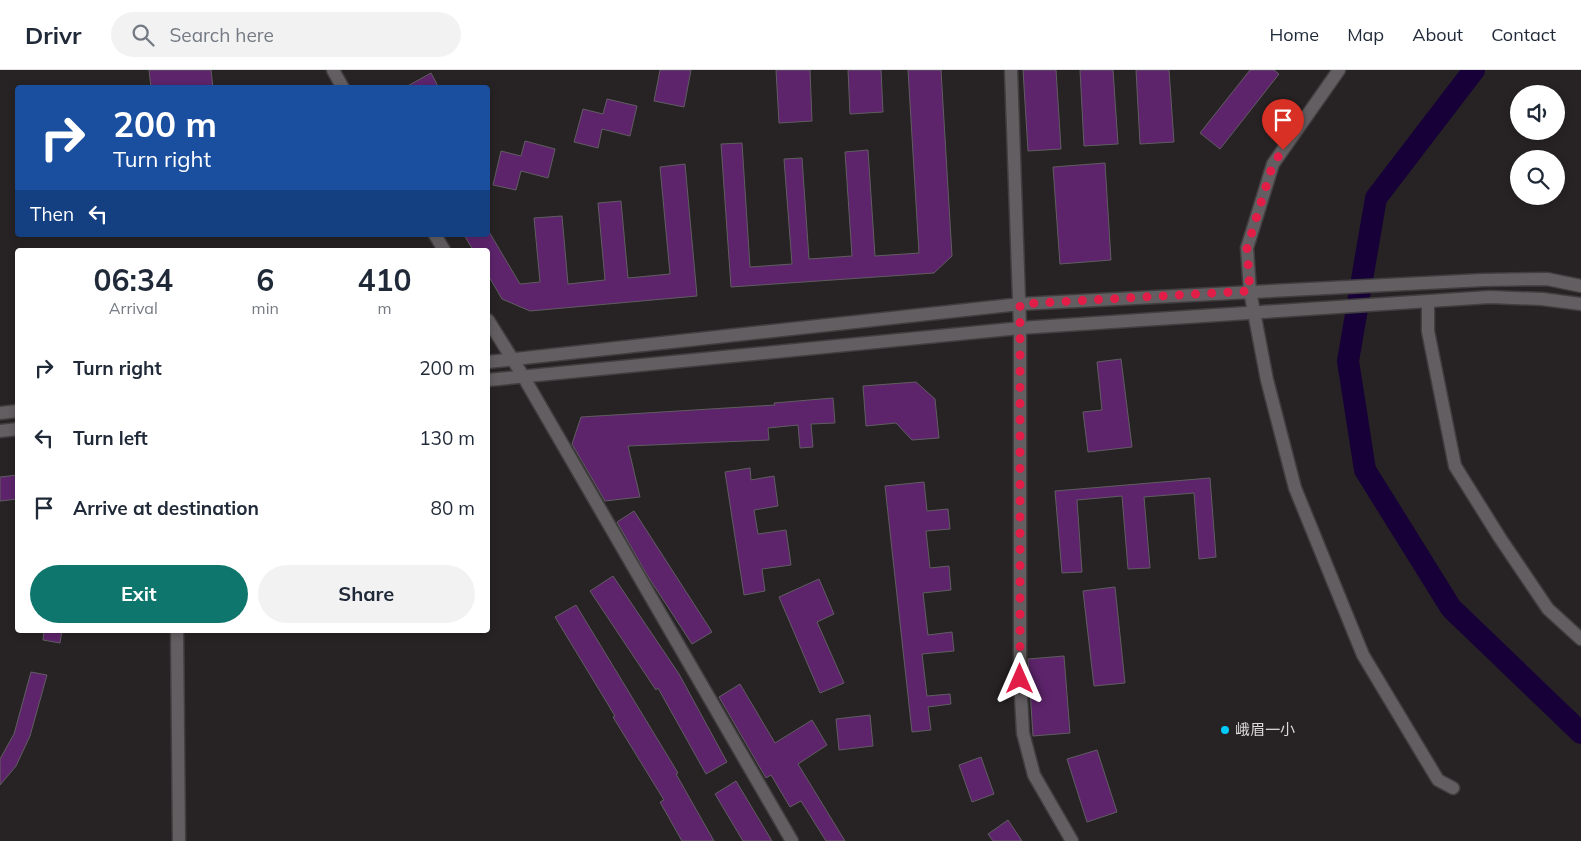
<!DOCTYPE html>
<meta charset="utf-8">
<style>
body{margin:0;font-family:Mulish,"Noto Sans SC",sans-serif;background:#f2f2f3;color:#1f2937;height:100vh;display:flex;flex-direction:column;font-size:19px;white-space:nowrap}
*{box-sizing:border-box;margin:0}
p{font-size:16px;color:#747a83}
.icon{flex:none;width:28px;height:28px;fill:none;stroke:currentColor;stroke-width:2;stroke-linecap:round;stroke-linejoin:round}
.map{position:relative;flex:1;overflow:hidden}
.details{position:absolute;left:15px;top:178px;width:475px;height:385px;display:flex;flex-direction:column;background:#fff;border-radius:5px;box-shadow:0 2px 8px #0003}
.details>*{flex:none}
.top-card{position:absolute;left:15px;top:15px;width:475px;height:152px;border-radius:5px;box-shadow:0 2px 8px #0003;background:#1a4fa0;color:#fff;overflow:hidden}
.tools{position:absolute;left:1510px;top:15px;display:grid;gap:10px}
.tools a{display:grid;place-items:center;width:55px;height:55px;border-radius:50%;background:#fff;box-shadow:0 2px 8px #0003;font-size:25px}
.pin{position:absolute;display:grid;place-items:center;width:42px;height:42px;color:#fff;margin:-51px -21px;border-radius:50% 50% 50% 0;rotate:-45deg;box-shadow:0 0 5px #0007}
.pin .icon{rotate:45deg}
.me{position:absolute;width:55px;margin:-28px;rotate:0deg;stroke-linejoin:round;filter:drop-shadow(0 0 4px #0008)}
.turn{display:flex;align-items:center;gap:18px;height:105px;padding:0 15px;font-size:22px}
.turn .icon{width:65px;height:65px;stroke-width:2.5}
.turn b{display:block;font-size:35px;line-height:42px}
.then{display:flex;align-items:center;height:48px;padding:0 15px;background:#0003;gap:10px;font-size:19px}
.eta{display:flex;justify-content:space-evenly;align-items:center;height:85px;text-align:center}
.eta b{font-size:30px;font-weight:700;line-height:35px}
.cta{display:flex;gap:10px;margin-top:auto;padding:10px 15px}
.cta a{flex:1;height:58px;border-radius:30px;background:#0f766e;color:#fff;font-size:20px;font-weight:700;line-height:58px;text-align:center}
.cta a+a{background:#f2f2f3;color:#1f2937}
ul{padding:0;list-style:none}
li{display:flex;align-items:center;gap:15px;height:70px;padding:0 15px}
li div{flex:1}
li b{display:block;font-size:19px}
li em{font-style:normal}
header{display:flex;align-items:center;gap:30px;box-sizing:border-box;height:70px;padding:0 25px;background:#fff;border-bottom:1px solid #e0e1e3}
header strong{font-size:24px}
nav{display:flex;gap:28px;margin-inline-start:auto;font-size:18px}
.search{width:350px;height:45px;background:#f2f2f3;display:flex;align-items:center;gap:12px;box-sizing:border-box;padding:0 18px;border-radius:28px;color:#747a83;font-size:19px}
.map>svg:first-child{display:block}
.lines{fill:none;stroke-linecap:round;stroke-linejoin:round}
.river{stroke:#170038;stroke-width:22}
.building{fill:#5d246b;stroke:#605d61}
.minor-casing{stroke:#413e3f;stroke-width:15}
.tertiary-casing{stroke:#413e3f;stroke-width:15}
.secondary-casing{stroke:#413e3f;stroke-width:15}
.minor{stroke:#635e61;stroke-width:12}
.tertiary{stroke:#635e61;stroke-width:12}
.secondary{stroke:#635e61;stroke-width:12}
.route{stroke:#e11d48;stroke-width:9;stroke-dasharray:0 16.2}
.poi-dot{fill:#02cbf9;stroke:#272325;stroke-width:2}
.labels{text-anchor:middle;stroke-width:5;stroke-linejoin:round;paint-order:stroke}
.poi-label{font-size:15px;fill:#dedbdc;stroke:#272325;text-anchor:start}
</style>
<header>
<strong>Drivr</strong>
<div class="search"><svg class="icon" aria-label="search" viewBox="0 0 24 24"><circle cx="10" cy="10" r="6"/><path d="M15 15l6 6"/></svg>Search here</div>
<nav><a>Home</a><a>Map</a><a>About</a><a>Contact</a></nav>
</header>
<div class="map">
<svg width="1581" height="771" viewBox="0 0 1581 771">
<rect width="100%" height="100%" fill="#272325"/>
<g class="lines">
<path class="river" d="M1474 0 1376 128 1348 291 1365 400 1451 538 1581 663"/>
</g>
<path class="building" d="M149 0H211L213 18H151Z
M660 0H691L684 37 654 31Z
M776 0H810L812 51 779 53Z
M848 0H881L883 42 850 44Z
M908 0H941L952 186 934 203 731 217 721 74 742 73 750 197 792 194 784 89 802 88 809 189 852 186 845 82 868 80 875 186 919 183Z
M1023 0H1056L1061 79 1028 81Z
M1080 0H1113L1118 74 1084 76Z
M1136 0H1169L1174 72 1140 74Z
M1250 0H1274L1279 4 1220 79 1200 63Z
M431 3 439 18H404Z
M607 29 637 36 630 66 602 59 598 78 574 72 583 39 603 44Z
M525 71 555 79 548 108 521 101 516 120 493 115 501 81 521 86Z
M1105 93 1111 190 1060 194 1053 97Z
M685 94 697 226 530 241 502 229 488 205V180H473L464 165H488V160L520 214 540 212 534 148 562 146 568 214 605 210 598 133 621 131 628 208 670 204 660 97Z
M1121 289 1132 377 1088 382 1083 342 1102 340 1097 292Z
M916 312 935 329 939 368 912 370 896 353 866 356 863 316Z
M833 328 835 353 811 354 813 377 800 378 798 355 768 358 769 370 628 376 640 427 605 431 572 374 581 347 775 335 774 333Z
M750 398 751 410 774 406 778 436 754 440 758 464 786 460 791 495 762 499 765 521 744 525 725 402Z
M18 405V429L0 431V407Z
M1210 408 1216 487 1199 489 1194 423 1144 427 1150 498 1128 499 1122 426 1077 430 1082 502 1062 503 1055 421Z
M924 412 927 441 948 439 950 459 926 461 930 498 949 496 951 520 923 523 928 565 952 562 954 581 922 584 927 626 950 624 951 634 928 637 931 660 912 662 885 416Z
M634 441 712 562 692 574 647 505 617 452Z
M613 506 679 604 727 692 706 704 658 618 656 620 590 521Z
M819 509 834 544 817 552 844 613 820 623 779 527Z
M1115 517 1125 613 1094 616 1083 521Z
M576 535 678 703 676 704 714 771H682L660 732 664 730 613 647 615 646 555 547Z
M44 560H62L60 573 43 570Z
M1064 586 1070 663 1033 666 1028 589Z
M31 602 47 605 30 666 16 696 0 715V689L14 664Z
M740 614 775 673 812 650 827 675 798 694 845 771H826L801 731 790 737 771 705 766 708 719 627Z
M870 645 873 676 839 680 836 649Z
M1097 680 1117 742 1087 752 1067 689Z
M981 687 994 724 972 732 959 695Z
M736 711 772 771H743L715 724Z
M1008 750 1022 771H993L988 764Z"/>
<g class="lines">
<defs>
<path id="minor" d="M1339 0 1273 94 1247 178 1250 221 1267 310 1295 418 1363 585 1438 710 1453 718
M1428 232V261L1455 396 1500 468 1548 539 1581 569
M1020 258V609L1023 663 1034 705 1072 771"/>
<path id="tertiary" d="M333 0 343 18
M435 165 444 180
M488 250 523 306 792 771
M177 560 179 771"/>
<path id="secondary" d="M1011 0 1020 258
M488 292 1020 234 1483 210 1547 209 1581 216
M488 310 1020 258 1490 227 1542 229 1581 234
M0 343 18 341
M0 361 18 359"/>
</defs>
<use href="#minor" class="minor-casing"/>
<use href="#tertiary" class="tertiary-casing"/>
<use href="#secondary" class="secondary-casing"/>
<use href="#minor" class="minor"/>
<use href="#tertiary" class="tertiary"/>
<use href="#secondary" class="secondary"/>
</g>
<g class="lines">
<path class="route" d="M1020 609V234L1250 221 1247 178 1273 94 1283 80"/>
</g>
<circle class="poi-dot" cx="1225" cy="660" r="5"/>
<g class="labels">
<g class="poi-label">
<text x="1235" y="665">峨眉一小</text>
</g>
</g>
</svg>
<div class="tools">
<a><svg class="icon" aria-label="sound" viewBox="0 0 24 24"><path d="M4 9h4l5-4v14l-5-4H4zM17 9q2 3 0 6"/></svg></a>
<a><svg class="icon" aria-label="search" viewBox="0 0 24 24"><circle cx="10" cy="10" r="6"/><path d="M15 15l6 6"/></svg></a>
</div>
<div class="pin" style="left:1283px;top:80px;background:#d93025"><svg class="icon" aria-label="arrive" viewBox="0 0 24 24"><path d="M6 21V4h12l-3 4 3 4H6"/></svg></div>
<svg class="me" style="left:1020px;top:609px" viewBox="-20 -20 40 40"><path d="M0-17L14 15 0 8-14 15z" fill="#e11d48" stroke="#fff" stroke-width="4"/></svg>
<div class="top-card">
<div class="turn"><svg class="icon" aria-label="right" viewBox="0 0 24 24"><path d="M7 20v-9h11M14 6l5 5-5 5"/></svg><div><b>200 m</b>Turn right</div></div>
<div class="then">Then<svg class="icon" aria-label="left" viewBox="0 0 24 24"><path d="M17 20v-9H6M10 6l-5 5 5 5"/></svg></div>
</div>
<section class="details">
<div class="eta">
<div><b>06:34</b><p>Arrival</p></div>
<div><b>6</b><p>min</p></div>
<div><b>410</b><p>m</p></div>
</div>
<ul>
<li><svg class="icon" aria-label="right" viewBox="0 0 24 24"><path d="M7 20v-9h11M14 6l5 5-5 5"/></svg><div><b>Turn right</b></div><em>200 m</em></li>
<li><svg class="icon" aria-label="left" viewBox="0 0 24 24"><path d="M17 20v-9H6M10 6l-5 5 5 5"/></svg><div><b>Turn left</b></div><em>130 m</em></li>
<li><svg class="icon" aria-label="arrive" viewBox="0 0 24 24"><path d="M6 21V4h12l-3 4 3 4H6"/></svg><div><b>Arrive at destination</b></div><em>80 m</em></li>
</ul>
<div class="cta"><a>Exit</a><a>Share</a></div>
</section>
</div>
